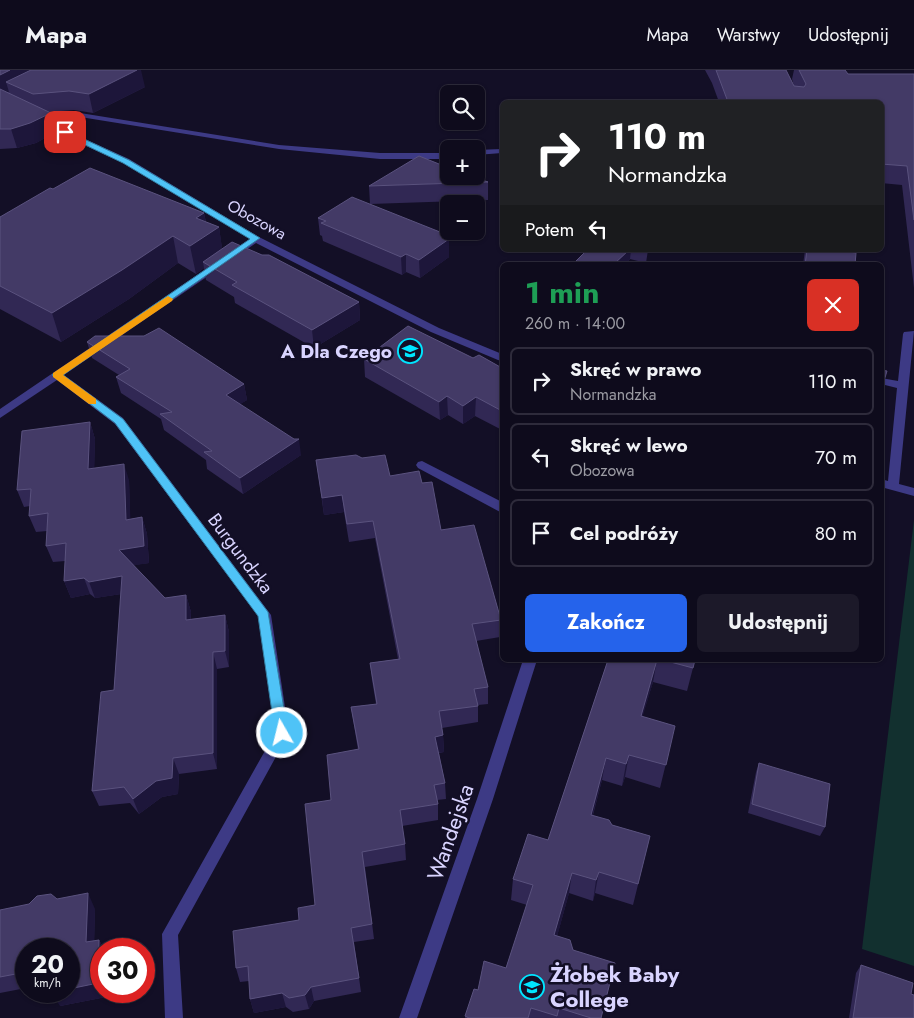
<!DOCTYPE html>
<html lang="pl">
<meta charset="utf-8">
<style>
body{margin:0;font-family:Jost,sans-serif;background:#1c1929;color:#f1f3f6;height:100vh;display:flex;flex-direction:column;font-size:19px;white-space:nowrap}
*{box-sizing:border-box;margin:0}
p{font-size:16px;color:#9b9ba3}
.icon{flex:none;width:28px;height:28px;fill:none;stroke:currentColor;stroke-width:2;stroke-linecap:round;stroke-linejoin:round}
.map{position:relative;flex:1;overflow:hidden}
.drawer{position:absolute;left:500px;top:192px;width:384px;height:400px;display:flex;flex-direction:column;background:#0e0b1c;border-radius:8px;box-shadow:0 1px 4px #0004,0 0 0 1px #2e2b3b}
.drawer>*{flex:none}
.top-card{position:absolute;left:500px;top:30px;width:384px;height:152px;border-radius:8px;box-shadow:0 1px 4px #0004,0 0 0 1px #2e2b3b;background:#202124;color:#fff;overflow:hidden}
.tools{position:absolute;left:440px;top:15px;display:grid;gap:10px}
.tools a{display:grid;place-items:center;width:45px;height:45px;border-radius:8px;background:#0e0b1c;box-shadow:0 1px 4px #0004,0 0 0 1px #2e2b3b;font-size:25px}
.speed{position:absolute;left:15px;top:868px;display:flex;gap:10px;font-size:25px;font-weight:700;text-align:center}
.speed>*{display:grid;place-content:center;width:65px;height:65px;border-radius:50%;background:#0e0b1c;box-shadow:0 1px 4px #0004,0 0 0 1px #2e2b3b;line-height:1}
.speed small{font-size:12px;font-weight:400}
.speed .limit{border:8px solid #d22;background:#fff;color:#111}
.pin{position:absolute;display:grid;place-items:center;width:42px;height:42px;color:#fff;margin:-21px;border-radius:10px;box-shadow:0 2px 8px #0006}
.me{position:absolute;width:55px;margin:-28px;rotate:352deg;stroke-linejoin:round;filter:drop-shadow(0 0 4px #0008)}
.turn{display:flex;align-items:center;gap:18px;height:105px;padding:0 25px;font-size:22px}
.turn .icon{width:65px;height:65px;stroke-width:2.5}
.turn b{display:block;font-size:35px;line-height:42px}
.then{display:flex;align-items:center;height:48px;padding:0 25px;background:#0003;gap:10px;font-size:19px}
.round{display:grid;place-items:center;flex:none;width:52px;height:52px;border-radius:8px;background:#1c1929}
.headline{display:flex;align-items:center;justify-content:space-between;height:85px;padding:0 25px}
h1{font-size:30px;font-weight:700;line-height:38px;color:#1e9e55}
.primary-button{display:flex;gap:10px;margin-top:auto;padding:10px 25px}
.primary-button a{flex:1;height:58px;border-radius:8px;background:#2563eb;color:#fff;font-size:20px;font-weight:700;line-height:58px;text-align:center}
.primary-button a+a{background:#1c1929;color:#f1f3f6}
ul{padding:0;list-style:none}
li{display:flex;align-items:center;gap:15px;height:68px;margin:0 10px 8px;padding:0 15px;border:2px solid #2e2b3b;border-radius:8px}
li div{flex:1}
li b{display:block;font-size:19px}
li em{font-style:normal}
header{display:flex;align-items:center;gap:30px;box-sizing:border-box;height:70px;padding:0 25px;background:#0e0b1c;border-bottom:1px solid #2e2b3b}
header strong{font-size:24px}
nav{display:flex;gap:28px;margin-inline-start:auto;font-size:18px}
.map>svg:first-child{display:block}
.green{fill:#12302f}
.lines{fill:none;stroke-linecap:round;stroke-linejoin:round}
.minor{fill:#3d3a85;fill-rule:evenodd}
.wall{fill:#312854}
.shaded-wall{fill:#1d163a}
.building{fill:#433a66;stroke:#5a527e}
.route{fill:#4fc3f7;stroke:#337fa1}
.slow{fill:#f59e0b}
.labels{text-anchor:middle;stroke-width:5;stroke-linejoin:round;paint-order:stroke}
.far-street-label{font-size:16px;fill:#d9d4ff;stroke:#130f26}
.poi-label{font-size:19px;font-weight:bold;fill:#d9d4ff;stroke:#130f26;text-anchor:end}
.street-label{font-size:19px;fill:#d9d4ff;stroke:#130f26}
.near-street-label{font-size:22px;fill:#d9d4ff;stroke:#130f26}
.near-poi-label{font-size:22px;font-weight:bold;fill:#d9d4ff;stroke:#130f26;text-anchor:start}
</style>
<header>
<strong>Mapa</strong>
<nav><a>Mapa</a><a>Warstwy</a><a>Udostępnij</a></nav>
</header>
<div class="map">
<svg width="914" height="948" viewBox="0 0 914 948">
<rect width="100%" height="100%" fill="#130f26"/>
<path class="green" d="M914 450V896L862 879Z"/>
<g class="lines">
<path class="minor" d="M74 42 279 75 380 83H449V89H380L279 79 74 46 43 50 129 89 259 167 439 258 502 284V291L498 290 431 262 256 173 64 305 123 348 271 545 289 663 178 865 183 948H165L162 864 275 663 258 546 115 354 57 310 0 348V339L250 169 123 93 37 53 32 48 36 46Z
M502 79V83L476 85V80Z
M914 261 899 414 914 418V426L881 417V409L888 411 897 318 881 314V308L898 311 903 264 904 262Z
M422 391 502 432V443L418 398 416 395 418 392Z
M523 590H537L493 729 417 948H399L477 729Z"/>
</g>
<path class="wall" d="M0 0 145 17 93 43 74 40 49 42 51 43 56 62 36 73 17 78 0 79Z
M705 0H786L794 16 792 9 794 0H845L848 4H914V218L902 115 881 113V32H719L712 13Z
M488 112V130L370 134 369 116Z
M53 119 204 143 206 152 219 157 222 179 359 232 360 250 314 278 235 233 234 227 206 210 204 198 196 204 178 193 129 229 61 272 0 239V147Z
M318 148 445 168 449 169V187L420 208 406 202 402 205 323 171 322 166 320 165Z
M587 180H648L646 193 630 189 624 195H572Z
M805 180H848V182L855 195H803Z
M87 272 244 314 247 330 240 334 301 385 243 424 207 399 206 390 164 360 161 349 121 323 116 307 119 305 92 288Z
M473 288 502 298V360L475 346 463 354 448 345 440 350 365 307 364 289Z
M90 352 95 369 94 398 129 410 130 449 142 447 147 464 149 493 133 495 165 528 186 525 191 542V549L225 545 229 562V597L217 599V699L179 704 178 724 162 727 139 744 130 733 99 736 92 721 114 620 121 524 95 528 90 524 71 528 64 511 65 491 53 492 46 476 47 461 36 462 29 446 30 436 24 437 17 420Z
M316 390 422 413 441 460 501 550 500 567 476 571 488 617V634L478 635V652L442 658 443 665 444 682 439 683 445 713 446 729 437 730 438 734V750L402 756 405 774 406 790 365 797 374 869 354 872 361 922 314 931 309 939 293 942 286 937 254 943 250 929 249 911 240 912 236 898 299 850 315 835 331 730 358 680 351 637 376 634 372 610 370 593 398 589 375 468 349 472 344 442 324 445Z
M608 590H695L687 621 653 612 642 647 675 656 660 718 625 707 622 716 602 710 593 745 612 755 650 766 633 835 595 823 593 831 569 823 557 866 573 880 602 948H465V946L478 920 506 898 527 835 511 830 513 809 548 770Z
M759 693 825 757 820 766 748 743 756 702Z
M57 829 95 839 94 871 99 870 104 879H101V921H106V927L60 936 69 879H26V918L0 923V840Z
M861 895 911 924 914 948H849L856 903Z"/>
<path class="shaded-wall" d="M10 0H56L6 12 9 22 0 26V5Z
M137 0H141L145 17 93 43 89 24Z
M51 43 56 62 36 73 17 78 11 59Z
M204 143 208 164 219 157 223 185 203 192 204 198 196 204 190 176 196 148Z
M445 164V172L449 169V187L420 208 419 190 441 166Z
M173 166 178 193 129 229 61 272 52 243Z
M629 180H631L630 189 624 195H613Z
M406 184V202L402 205 401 187Z
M359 232 360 250 314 278 312 260Z
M244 314 247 330 229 341 226 325Z
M447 326 448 345 440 350 439 332Z
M476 327 475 346 463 354V336Z
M90 352 95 369 94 415 88 399Z
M299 369 301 385 243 424 240 408Z
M124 394 129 410 131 467 126 450Z
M342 425 344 442 324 445 322 428Z
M142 447 147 464 149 493 124 497 119 480Z
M122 506 128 523 95 528 89 512Z
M84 508 90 524 71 528 64 511Z
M186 525 191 542 190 566 186 550Z
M225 545 229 562V597L225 581Z
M213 582 217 599V699L213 683Z
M657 590 653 612 636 669 641 646Z
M443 665 444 682 436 683 435 667Z
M629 685 625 707 622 716 626 694Z
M173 688 179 704 178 724 162 727 139 744 133 729Z
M606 688 602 710 587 766 591 745Z
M599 802 595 823 593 831 596 810Z
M572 803 569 823 552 885 554 865Z
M88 823 95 839 94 887 86 872Z
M99 870 104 879H101V921H106V927L60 936 51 922 69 921V919Z
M311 917 314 931 309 939 305 925Z
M282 923 286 937 254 943 250 929Z"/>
<path class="building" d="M0 0H10L0 5Z
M31 0H137L89 24 69 21 33 24 6 12Z
M716 0H786L794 16 804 17 806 14 799 0H845L848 4H914V150L907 96 881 94V32H728Z
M0 19 51 43 30 53 11 59H0Z
M419 86 449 98V106H472L488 112 369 116Z
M90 98 204 143 196 148 219 157 190 176 173 166 122 200 52 243 0 216V147L50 118 53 119Z
M352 127 445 164 441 166 449 169 419 190 406 184 401 187 321 153 326 151 318 148Z
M232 172 262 185H269L359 232 312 260 232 215 237 212 203 192Z
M587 180H629L613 195H572Z
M807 180H848V182L856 183 855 195H805Z
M408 256 473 288 479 285 502 298V341L476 327 463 336 447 326 439 332 364 289Z
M159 258 244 314 226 325 294 369H299L240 408 204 382 212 381 160 344 172 342 116 307 130 299 87 272 95 266H144Z
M881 300 887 301 881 321Z
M90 352 88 399 124 394 126 450 142 447 144 476 119 480 165 528 186 525V550L225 545V581L213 582V683L173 688 172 708 156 711 133 729 124 717 92 721 101 622 114 620 122 506 89 512 84 508 64 511 66 473 46 476 48 443 29 446 31 419 17 420 22 361Z
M356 385 362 388 385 385 390 406 419 401 422 413 432 412 441 460 474 455 501 550 472 554 488 617 474 619 478 636 439 641 443 665 435 667 445 713 434 715 438 734 400 740 405 774 362 782 372 854 351 858 359 908 311 917 305 925 289 928 282 923 250 929 248 896 236 898 233 861 299 850 298 838 315 835 305 734 331 730 327 685 359 679 351 637 377 634 370 593 400 589 373 451 347 454 342 425 322 428 316 390Z
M608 590H657L641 646 675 656 666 695 629 685 626 694 606 688 591 745 609 750 612 755 650 766 638 814 599 802 596 810 572 803 554 865 570 870 573 880 615 893 601 948H591L559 938 557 946 531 938 528 948H469L465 946 474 919 478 920 484 891 506 898 533 815 513 809 528 764 548 770Z
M663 590H695L693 598Z
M759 693 830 714 825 757 752 734Z
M88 823 86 872 99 870 98 913 69 919V879H26V902L0 907V840L29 834 37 826 51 824 57 829Z
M861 895 913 913 911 924 914 925V948H853Z"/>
<path class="route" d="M62 61H67L129 90 260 168 63 305 123 349 268 542 288 663 286 667 282 669 277 667 275 663 258 546 115 353 52 305 250 169 123 93 62 64Z"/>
<path class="slow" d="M168 226 173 229 172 231 63 305 96 329V334H89L53 307V303Z"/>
<defs>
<symbol id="school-ring" viewBox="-11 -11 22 22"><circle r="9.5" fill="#130f26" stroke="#00e5ff" stroke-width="1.5"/><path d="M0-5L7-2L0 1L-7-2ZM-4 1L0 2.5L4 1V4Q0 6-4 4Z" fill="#00e5ff"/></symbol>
</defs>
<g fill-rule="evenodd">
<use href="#school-ring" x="396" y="267" width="28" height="28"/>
<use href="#school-ring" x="518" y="903" width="28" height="28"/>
</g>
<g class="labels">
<g class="far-street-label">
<text transform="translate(257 149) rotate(29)" y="6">Obozowa</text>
</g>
<g class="poi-label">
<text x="392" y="288">A Dla Czego</text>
</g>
<g class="street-label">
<text transform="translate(241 483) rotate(53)" y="7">Burgundzka</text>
</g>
<g class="near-street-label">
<text transform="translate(450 762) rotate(-71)" y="8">Wandejska</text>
</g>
<g class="near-poi-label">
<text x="550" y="912">Żłobek Baby<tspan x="550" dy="25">College</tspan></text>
</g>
</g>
</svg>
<div class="tools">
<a><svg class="icon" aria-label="search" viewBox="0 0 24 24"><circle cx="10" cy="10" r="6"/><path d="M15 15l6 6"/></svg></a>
<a>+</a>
<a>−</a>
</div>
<div class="speed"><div>20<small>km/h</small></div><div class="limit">30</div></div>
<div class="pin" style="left:65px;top:62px;background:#d93025"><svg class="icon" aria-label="arrive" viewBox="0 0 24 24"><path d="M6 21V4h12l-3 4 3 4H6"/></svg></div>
<svg class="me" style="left:282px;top:663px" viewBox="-20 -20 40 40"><circle r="17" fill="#4fc3f7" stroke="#fff" stroke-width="3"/><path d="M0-11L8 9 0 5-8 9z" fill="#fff"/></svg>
<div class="top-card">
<div class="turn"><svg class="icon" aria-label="right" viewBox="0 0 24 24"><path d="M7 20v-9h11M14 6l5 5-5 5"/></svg><div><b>110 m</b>Normandzka</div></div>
<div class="then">Potem<svg class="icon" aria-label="left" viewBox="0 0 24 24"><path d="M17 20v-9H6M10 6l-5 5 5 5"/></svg></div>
</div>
<section class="drawer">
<div class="headline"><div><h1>1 min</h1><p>260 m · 14:00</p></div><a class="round" style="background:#d93025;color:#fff"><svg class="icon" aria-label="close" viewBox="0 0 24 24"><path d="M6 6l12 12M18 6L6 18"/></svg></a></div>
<ul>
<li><svg class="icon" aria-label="right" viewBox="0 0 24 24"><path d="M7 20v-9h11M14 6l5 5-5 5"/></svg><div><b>Skręć w prawo</b><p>Normandzka</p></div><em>110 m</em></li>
<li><svg class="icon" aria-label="left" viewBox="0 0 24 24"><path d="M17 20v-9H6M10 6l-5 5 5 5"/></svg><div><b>Skręć w lewo</b><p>Obozowa</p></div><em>70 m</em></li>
<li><svg class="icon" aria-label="arrive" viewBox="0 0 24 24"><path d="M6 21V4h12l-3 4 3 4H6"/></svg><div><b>Cel podróży</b></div><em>80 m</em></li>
</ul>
<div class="primary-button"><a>Zakończ</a><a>Udostępnij</a></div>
</section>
</div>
